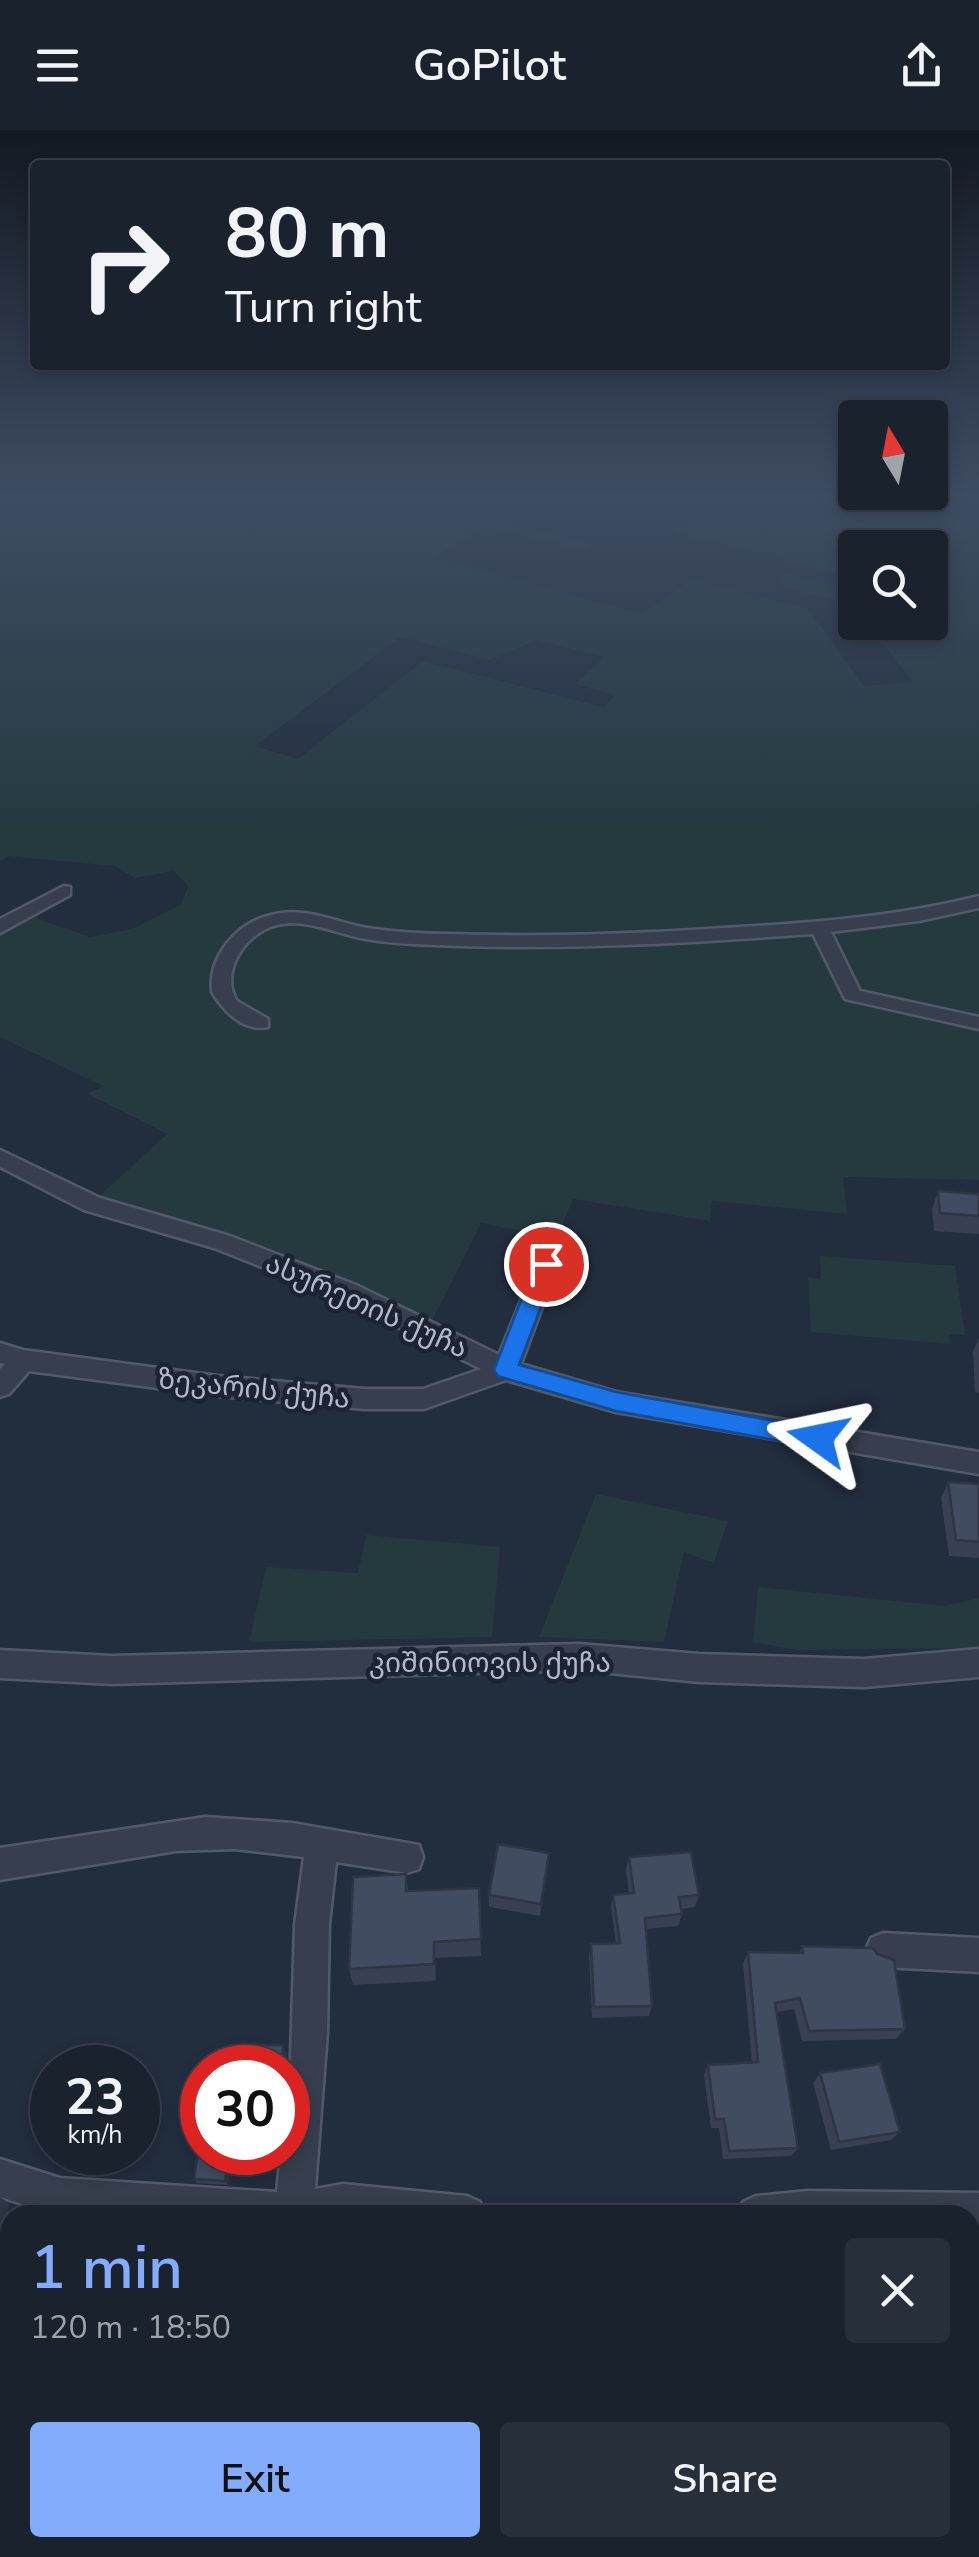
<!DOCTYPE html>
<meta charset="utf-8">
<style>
body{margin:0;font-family:"Nunito Sans","Noto Sans Georgian",sans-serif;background:#272f3a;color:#f1f3f6;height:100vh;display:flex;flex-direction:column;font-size:38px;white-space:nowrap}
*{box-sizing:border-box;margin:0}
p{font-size:32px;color:#9fa4aa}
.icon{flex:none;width:55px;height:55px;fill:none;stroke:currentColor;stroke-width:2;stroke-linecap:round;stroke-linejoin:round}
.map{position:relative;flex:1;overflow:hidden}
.side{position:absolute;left:0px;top:2075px;width:980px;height:352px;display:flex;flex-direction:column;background:#1a222e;border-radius:30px 30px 0 0;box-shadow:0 5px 15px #0003,0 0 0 2px #383f4a}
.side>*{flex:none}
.banner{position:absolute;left:30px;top:30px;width:920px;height:210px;border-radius:10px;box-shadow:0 5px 15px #0003,0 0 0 2px #383f4a;background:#1a222e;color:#f1f3f6;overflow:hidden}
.needle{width:65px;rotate:350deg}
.tools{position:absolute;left:838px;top:270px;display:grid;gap:20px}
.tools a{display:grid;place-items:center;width:110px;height:110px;border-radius:10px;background:#1a222e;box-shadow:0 5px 15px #0003,0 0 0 2px #383f4a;font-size:50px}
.speed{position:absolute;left:30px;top:1915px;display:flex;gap:20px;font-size:50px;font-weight:700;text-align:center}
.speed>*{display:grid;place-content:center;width:130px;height:130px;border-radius:50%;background:#1a222e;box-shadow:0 5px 15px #0003,0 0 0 2px #383f4a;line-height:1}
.speed small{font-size:25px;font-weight:400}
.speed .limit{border:15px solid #d22;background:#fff;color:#111}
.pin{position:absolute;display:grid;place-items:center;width:85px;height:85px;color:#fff;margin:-42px;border:5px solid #fff;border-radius:50%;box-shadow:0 2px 10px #0007}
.me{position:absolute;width:110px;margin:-55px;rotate:282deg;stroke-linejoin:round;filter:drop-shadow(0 0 8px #0008)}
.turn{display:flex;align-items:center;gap:35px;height:210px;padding:0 30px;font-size:45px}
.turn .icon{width:130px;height:130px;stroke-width:2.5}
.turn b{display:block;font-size:70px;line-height:85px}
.round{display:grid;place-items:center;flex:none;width:105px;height:105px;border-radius:10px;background:#272f3a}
.summary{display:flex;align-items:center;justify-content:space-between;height:170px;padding:0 30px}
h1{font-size:60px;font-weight:600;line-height:75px;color:#84acfc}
.action{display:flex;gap:20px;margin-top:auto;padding:20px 30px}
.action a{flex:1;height:115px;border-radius:10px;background:#84acfc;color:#111;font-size:40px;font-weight:600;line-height:115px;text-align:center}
.action a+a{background:#272f3a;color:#f1f3f6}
header{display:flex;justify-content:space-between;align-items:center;height:130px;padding:0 30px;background:#1a222e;font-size:45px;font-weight:600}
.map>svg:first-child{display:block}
.green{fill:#243a3f;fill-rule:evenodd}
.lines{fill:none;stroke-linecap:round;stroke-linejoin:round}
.minor-casing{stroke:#525a69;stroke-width:5}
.minor{fill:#373f4e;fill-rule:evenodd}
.wall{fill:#384153}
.shaded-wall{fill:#2e3543}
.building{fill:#414c60;stroke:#2e3543;stroke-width:2.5}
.route{fill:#1a73e8;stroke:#114b97;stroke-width:2.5}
.labels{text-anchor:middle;stroke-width:9;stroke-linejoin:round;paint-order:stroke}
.street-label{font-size:28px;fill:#b2bac9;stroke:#1c2433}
</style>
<header><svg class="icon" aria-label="menu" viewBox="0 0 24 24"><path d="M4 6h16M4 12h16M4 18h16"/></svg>GoPilot<svg class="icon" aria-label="share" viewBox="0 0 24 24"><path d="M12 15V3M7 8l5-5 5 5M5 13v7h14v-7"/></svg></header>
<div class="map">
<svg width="979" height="2427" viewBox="0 0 979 2427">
<rect width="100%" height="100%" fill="#222d3e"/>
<path class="green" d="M0 364H395L595 415 585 421 485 396 434 427 642 484 691 449 807 478 864 556 913 552 867 493 930 492V418H855V448L673 402 730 364 836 388 843 383 979 372V1050L843 1047 847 1084 712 1071 710 1091 573 1069 557 1108 481 1093 431 1193 95 1070 167 1004 88 964 103 956 0 907V805L32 787 90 807 132 799 181 774 188 756 174 741 135 748 114 736 8 726 0 732ZM400 507 490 530 537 510 604 527 575 554 616 565 603 577 423 531 298 629 255 616Z
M785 443 855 461V477L772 453Z
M820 1126 955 1136 965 1205 949 1204 950 1214 811 1202 808 1147 821 1150Z
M596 1364 728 1391 714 1433 684 1422 664 1512 539 1507Z
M366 1405 500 1417 492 1507 249 1512 266 1437 358 1443Z
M758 1457 945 1476 979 1468V1518L797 1520 753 1512Z"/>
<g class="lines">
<defs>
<path id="minor" d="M64 756 70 757V765L0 803V789Z
M979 766V778L919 791 831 802 860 861 979 887V899L845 869 813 804C688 813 560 821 434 815 411 814 388 813 366 809 337 804 306 788 277 795 246 802 219 842 237 871L268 889V897C244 902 224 882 212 862 208 827 236 793 271 785 304 776 335 792 367 798 395 802 423 804 450 804 541 807 633 804 723 798 810 793 895 787 979 766Z
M0 1020 100 1068 230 1106 356 1155 499 1225 538 1128H554L558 1134 521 1234 616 1262 979 1322V1344L616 1282 506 1250 424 1279H365L218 1266 29 1241 9 1264 0 1267V1239L5 1234 0 1233V1213L23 1220 218 1246 365 1259H423L481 1239 338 1167 214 1118 84 1080 0 1037Z
M579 1514 699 1524 864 1529 979 1519V1547L864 1557 699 1552 579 1540 112 1554 0 1548V1520L112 1526Z
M205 1687 292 1693 419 1715 423 1727 419 1739 407 1743 336 1732 329 1794 327 1903 315 2059 343 2054 467 2066 480 2072 486 2085H57L0 2067V2029L60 2048 277 2062 281 2022H288L295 1794 304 1727 234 1719 176 1721 0 1750V1718Z
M883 1803 979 1808V1842L883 1837 871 1832 866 1820 871 1808Z
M808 2061 979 2063V2101H970V2085H737L743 2072 756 2066Z
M0 2342H10V2384H0Z
M970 2343H979V2385H970Z
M261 2418H303L304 2427H260Z"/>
</defs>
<use href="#minor" class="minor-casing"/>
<use href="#minor" class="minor"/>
</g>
<path class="wall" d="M938 1061 979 1064V1104L934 1101 932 1079Z
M979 1208V1263L975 1262 973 1222Z
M948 1352 979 1354V1428L949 1426 941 1368Z
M629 1727 699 1765 695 1777 681 1779 682 1784 678 1796 646 1799 652 1876 649 1886 592 1888 589 1825 591 1814H616L611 1777 613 1765 629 1764 626 1740Z
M548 1735 540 1786 489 1777V1765Z
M406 1744 408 1761 479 1758 481 1826 435 1828 436 1851 353 1855 349 1839Z
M802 1816 905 1899 896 1909 802 1911 794 1879 777 1882 798 2018 791 2026 723 2029 719 1998H711L704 1944 708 1935 752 1933 743 1833 748 1822 799 1823Z
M820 1943 900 2002 891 2010 831 2020 813 1953Z
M231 2034 228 2055 197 2053 194 2049Z
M705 2418H890L891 2424 930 2427H706Z
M938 2418H970L979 2427H939Z"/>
<path class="shaded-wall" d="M283 1915 287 1924V1938H282Z
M228 2030 231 2034 228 2055 225 2051Z
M0 2067 10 2074 0 2110Z
M0 2144 5 2146 0 2164Z
M128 2418H137L136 2427H127Z
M247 2418H253V2427H247Z"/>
<path class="building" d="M938 1061 979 1064V1086L940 1083Z
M948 1352 979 1354V1412L956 1410Z
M498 1714 549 1723 541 1774 489 1765Z
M691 1722 699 1765 679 1767 682 1784 645 1788 652 1876 594 1877 591 1814 620 1813 613 1765 634 1763 629 1727Z
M406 1744V1761L479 1758 481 1809 434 1812V1834L349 1839 353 1747Z
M802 1816 873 1818 877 1824 894 1830 905 1899 809 1901 800 1868 775 1873 798 2018 729 2021 724 1989H715L708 1935 758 1932 748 1822 803 1823Z
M243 1915H283L282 1938H241Z
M880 1934 900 2002 839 2012 820 1943Z
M197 2028 228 2030 225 2051 194 2049Z
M185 2082H219L218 2085H185Z
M970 2108 979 2149V2224H970Z
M970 2415H979V2427H950L949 2418H970Z
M128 2418 127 2427H96V2420Z
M247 2418V2427H204V2419Z
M420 2418H481L480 2427H420Z
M711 2418H890L891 2424 930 2427H711Z"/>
<linearGradient id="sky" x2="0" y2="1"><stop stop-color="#131922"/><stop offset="0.52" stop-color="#3e4c63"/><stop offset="1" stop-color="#3e4c63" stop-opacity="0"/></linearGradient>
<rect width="979" height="704" fill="url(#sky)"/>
<path class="route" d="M546 1126 557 1134 519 1235 616 1262 818 1299 826 1302 830 1308 826 1315 818 1318 616 1281 498 1246 494 1240 535 1134Z"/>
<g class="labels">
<g class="street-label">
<text transform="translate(367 1175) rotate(24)" y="10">ასურეთის ქუჩა</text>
<text transform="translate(254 1258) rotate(6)" y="10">ზეკარის ქუჩა</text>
<text x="490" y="1542">კიშინიოვის ქუჩა</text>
</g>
</g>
</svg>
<div class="tools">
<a><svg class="needle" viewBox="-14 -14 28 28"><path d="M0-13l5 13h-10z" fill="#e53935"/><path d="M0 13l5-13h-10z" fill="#9fa4aa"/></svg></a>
<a><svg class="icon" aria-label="search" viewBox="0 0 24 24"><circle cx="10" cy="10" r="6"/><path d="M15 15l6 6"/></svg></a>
</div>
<div class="speed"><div>23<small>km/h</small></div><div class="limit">30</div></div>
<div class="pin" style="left:546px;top:1134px;background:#d93025"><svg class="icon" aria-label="arrive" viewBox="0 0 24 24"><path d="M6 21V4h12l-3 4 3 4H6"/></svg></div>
<svg class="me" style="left:818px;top:1308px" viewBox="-20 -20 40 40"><path d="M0-17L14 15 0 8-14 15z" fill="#1a73e8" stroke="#fff" stroke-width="4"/></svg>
<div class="banner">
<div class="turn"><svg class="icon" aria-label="right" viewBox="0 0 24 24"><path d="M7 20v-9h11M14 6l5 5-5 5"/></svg><div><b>80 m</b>Turn right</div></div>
</div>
<section class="side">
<div class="summary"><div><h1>1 min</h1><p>120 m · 18:50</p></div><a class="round"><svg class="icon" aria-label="close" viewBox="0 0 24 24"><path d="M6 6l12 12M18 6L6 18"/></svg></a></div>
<div class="action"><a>Exit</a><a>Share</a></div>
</section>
</div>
